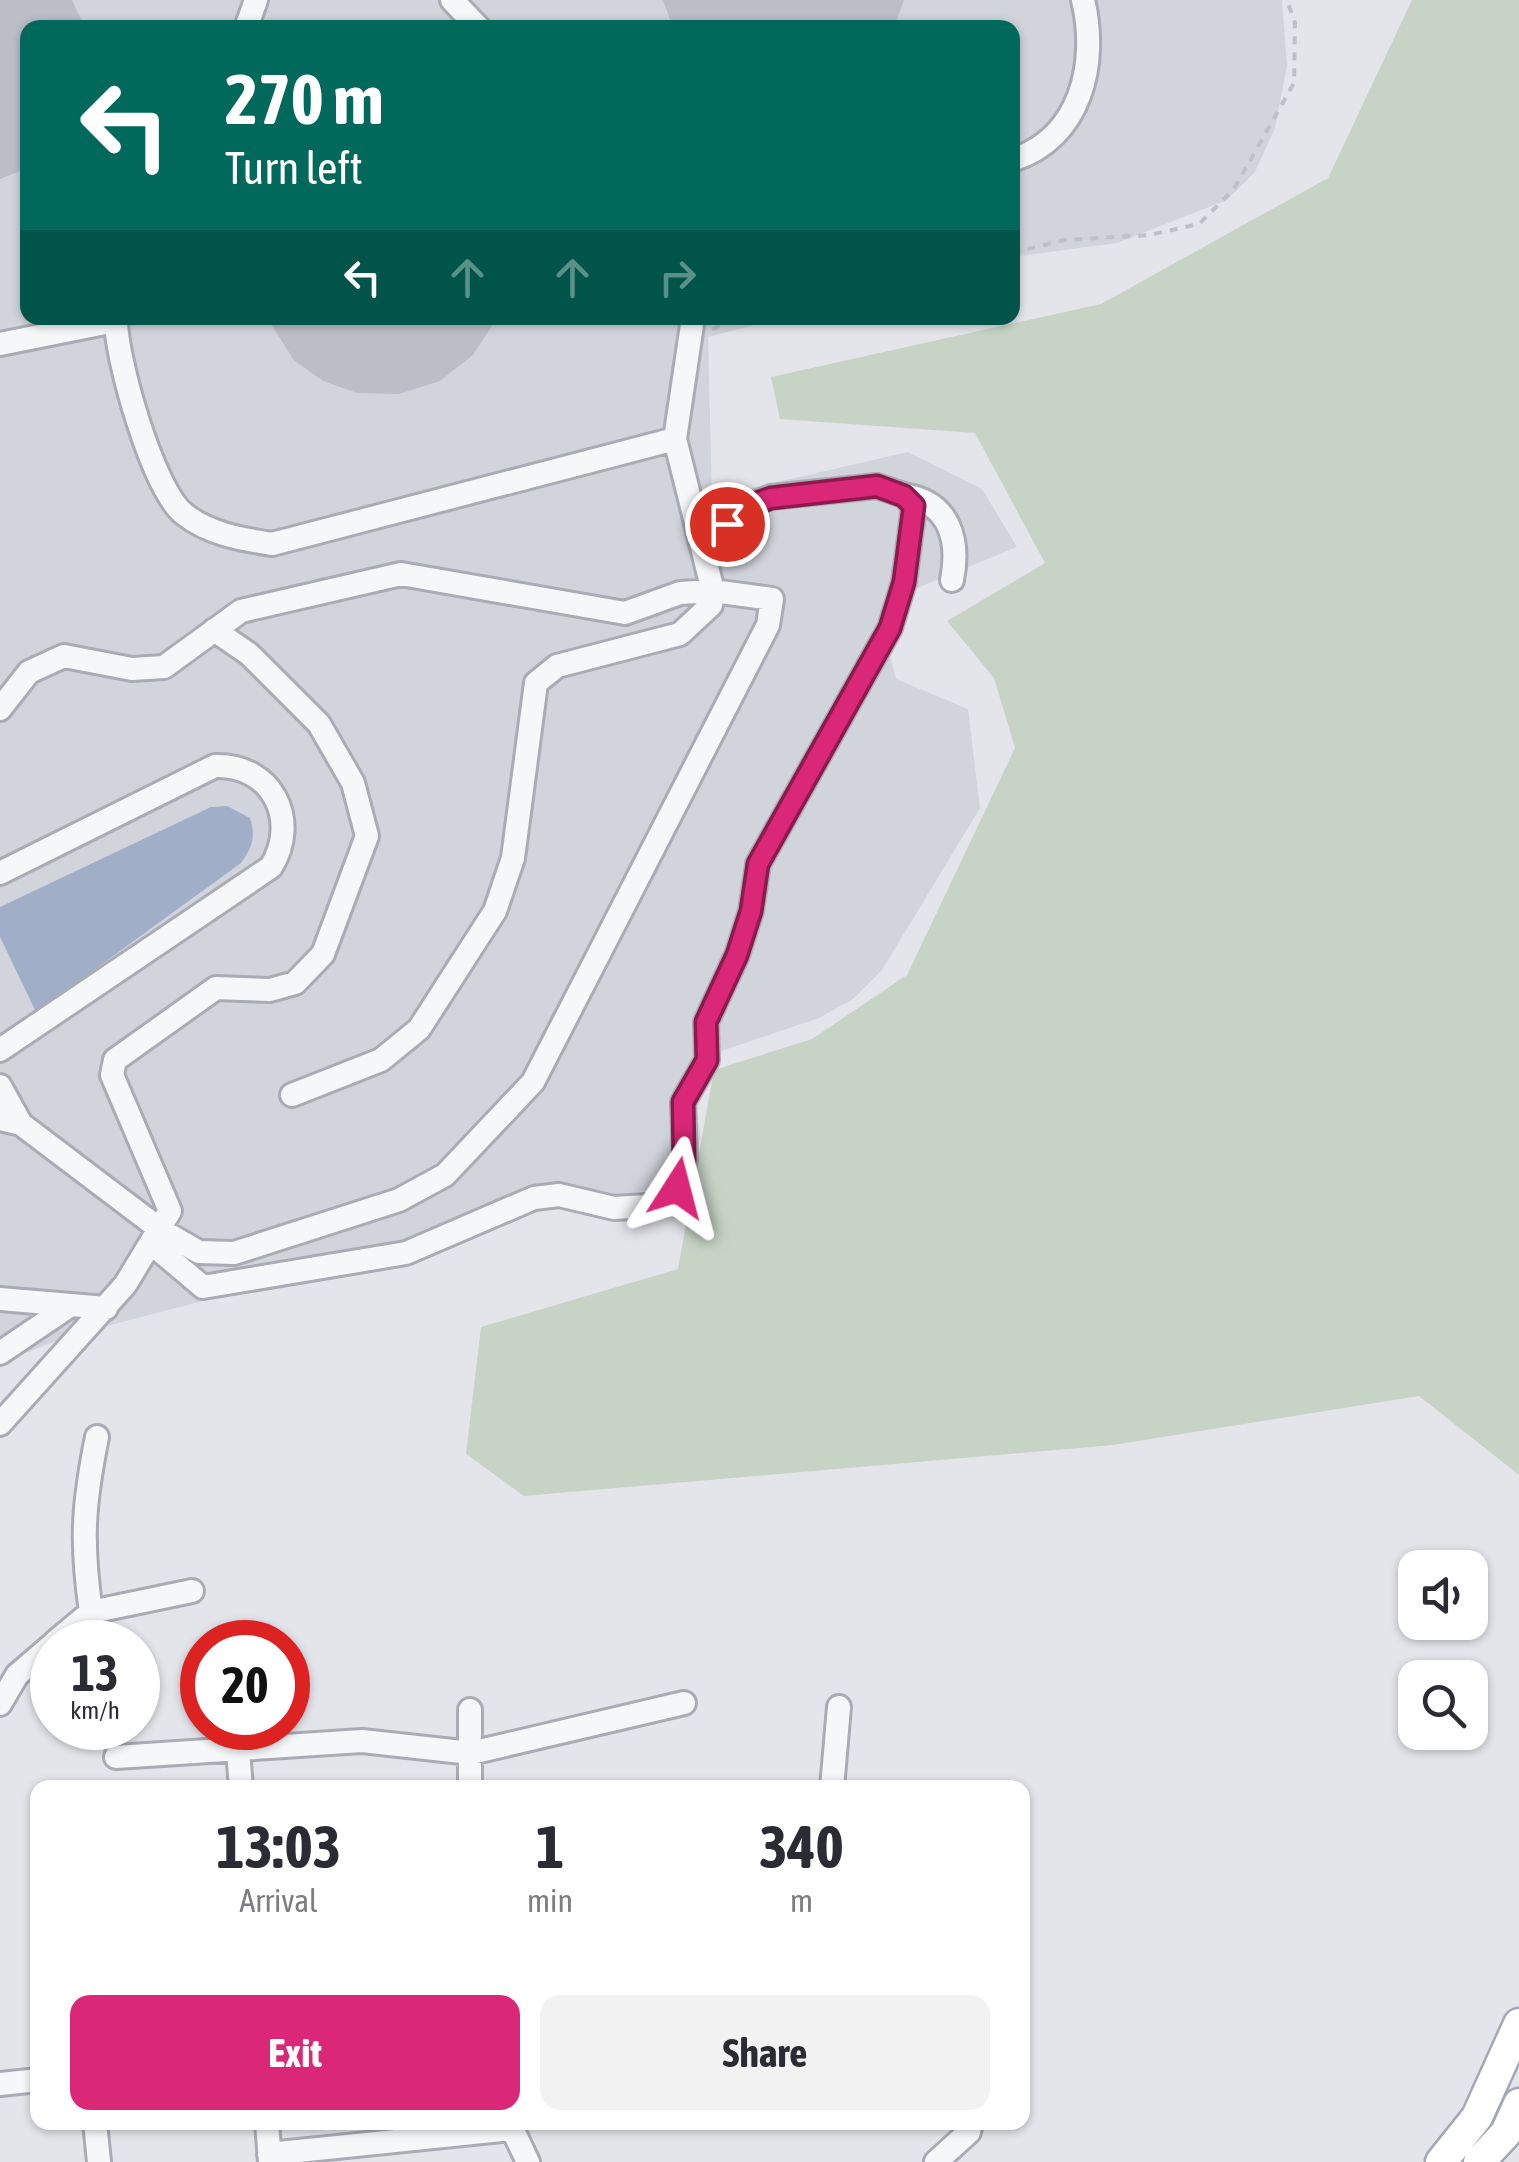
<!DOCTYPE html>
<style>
body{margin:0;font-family:"Asap Condensed",sans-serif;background:#f2f2f3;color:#2b2b33;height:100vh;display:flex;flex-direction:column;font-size:38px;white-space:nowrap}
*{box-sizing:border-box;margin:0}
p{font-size:32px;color:#7c7c81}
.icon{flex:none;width:55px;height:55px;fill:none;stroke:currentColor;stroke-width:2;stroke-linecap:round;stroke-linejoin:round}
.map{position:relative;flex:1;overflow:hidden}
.sheet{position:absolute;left:30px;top:1780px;width:1000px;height:350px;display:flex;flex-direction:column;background:#fff;border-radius:20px;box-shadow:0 2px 8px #0004}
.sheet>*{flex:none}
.guide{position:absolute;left:20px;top:20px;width:1000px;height:305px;border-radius:20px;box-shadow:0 2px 8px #0004;background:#00695c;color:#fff;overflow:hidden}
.controls{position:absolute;left:1398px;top:1550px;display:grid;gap:20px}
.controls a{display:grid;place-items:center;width:90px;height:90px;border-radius:20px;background:#fff;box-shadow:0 2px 8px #0004;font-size:50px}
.speed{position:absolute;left:30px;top:1620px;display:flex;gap:20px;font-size:50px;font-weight:700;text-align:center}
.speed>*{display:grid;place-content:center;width:130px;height:130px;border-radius:50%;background:#fff;box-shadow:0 2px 8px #0004;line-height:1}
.speed small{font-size:25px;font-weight:400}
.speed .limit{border:15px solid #d22;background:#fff;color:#111}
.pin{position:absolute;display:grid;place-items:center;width:85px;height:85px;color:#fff;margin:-42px;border:5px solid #fff;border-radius:50%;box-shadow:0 2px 10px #0007}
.me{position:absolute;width:110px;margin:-55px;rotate:9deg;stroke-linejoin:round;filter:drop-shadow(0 0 8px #0008)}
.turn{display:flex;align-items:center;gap:35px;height:210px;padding:0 40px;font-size:45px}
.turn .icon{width:130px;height:130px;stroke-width:2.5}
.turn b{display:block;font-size:70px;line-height:85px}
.lanes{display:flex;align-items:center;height:95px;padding:0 40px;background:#0003;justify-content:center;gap:50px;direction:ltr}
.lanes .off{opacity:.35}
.eta{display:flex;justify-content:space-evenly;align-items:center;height:170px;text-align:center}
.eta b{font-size:60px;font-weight:700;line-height:70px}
.button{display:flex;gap:20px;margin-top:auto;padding:20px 40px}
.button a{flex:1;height:115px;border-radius:20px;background:#db2777;color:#fff;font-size:40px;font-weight:700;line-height:115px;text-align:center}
.button a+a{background:#f2f2f3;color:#2b2b33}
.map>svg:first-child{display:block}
.built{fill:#d2d4dc}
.green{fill:#c7d4c5}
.water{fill:#a1aec8}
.building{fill:#bbbec7}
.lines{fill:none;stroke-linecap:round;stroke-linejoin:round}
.minor-casing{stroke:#a9abb5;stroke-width:28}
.major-casing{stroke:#a4a8b6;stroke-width:35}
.path{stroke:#bdc0c6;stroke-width:4;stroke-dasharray:8 8;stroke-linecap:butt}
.minor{stroke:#f6f7f9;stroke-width:22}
.major{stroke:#fff;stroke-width:30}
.route-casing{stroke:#8e194d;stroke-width:25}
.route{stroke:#db2777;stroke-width:18}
</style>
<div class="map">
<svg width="1519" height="2162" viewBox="0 0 1519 2162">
<rect width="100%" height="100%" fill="#e4e5eb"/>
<path class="built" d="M0 0H1282L1287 66 1275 128 1255 172 1227 200 1117 243 1013 257 1012 28H28V318H782L708 337 712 497 908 452 982 489 1017 547 890 599 886 640 896 679 968 709 980 808 882 970 853 999 819 1018 692 1061 700 1138 692 1171 667 1186 610 1197 521 1192 382 1254 69 1336 0 1363Z"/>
<path class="green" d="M1412 0H1519V1475L1419 1396 1113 1445 524 1496 466 1454 481 1327 678 1269 714 1070 812 1039 907 975 1015 748 994 678 947 621 1045 563 975 433 780 419 771 377 1101 304 1328 178Z"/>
<path class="water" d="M227 806 250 818C256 838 252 847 241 863L36 1012 0 937V907L211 807Z"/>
<path class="building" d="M0 0H72L85 28H28V168L0 179Z
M663 0H904L894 28H673Z
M267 318H497L473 355 440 381 399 394 357 393 323 381 294 360Z"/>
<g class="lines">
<defs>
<path id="minor" d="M452 0 479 28
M246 28 256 0
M1012 160C1082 138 1098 62 1083 0
M116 318C115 356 153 490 184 514 209 534 241 539 272 544L675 439
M0 344 115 321
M904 495C949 502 960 539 952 580
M0 709 29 672 64 656 132 669 164 667 241 611 401 574 625 613 680 593 713 591 772 599 768 625 533 1082 445 1175 399 1200 234 1253 199 1252 161 1230 21 1124 0 1119
M0 873 215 766C272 764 300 820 271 867L0 1050
M0 1086 21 1124
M292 1095 381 1060 419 1029 495 911 513 858 536 683 557 666 680 634 711 605 713 591 675 439 693 318
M152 1244 203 1287 406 1253 534 1198 559 1195 614 1208 662 1205 677 1188 685 1160 683 1102 707 1060 706 1022 737 955 751 911 758 864 890 628 904 582 914 506 904 495 877 486 771 497 753 504 701 544
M0 1299 106 1308
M0 1353 68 1307
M0 1424 125 1285 170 1211 112 1075 115 1060 216 988 270 990 295 983 323 954 367 836 353 783 319 724 249 654 214 630
M91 1612C81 1543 83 1506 97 1437
M55 1642 91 1612 192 1591
M0 1704 17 1675 52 1645
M470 1710V1788
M238 1751 241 1788
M116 1757 362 1741 471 1753 684 1703
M832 1788 839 1707
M0 2084 38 2080
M95 2122 99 2162
M267 2122 270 2162
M509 2122 528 2162
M269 2154 512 2129
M936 2162 969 2132 971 2122"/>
<path id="major" d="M1441 2162 1477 2117 1519 2024
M1479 2162 1506 2133 1519 2104"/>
</defs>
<use href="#minor" class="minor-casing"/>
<use href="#major" class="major-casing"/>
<path class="path" d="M1012 253 1064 240 1149 235 1199 224 1234 189 1294 83 1295 23 1287 0
M712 329 745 318"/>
<use href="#minor" class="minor"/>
<use href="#major" class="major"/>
</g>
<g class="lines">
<defs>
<path id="route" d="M677 1188 684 1160 683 1102 707 1060 706 1022 737 955 751 911 758 864 890 628 904 582 914 506 904 496 877 486 771 498 754 504 727 524"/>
</defs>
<use href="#route" class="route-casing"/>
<use href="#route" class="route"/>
</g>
</svg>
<div class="controls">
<a><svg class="icon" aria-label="sound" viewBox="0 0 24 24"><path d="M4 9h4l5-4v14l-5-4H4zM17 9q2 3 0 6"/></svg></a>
<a><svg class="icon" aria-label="search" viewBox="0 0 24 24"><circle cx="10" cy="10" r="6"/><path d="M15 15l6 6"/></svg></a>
</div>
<div class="speed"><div>13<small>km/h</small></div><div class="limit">20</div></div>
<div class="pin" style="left:727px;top:524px;background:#d93025"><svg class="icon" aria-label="arrive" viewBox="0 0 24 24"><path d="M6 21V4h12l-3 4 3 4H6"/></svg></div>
<svg class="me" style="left:677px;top:1188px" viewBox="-20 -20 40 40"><path d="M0-17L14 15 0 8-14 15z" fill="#db2777" stroke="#fff" stroke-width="4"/></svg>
<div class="guide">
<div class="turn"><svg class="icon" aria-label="left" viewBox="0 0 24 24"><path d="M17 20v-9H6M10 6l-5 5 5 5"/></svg><div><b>270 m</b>Turn left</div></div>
<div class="lanes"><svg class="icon" aria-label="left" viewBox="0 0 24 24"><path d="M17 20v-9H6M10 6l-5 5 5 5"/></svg><svg class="icon off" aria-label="ahead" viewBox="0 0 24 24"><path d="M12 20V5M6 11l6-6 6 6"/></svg><svg class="icon off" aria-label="ahead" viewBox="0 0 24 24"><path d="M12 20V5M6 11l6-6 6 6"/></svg><svg class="icon off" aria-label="right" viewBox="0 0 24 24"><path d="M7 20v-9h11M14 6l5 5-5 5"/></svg></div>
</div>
<section class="sheet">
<div class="eta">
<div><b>13:03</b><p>Arrival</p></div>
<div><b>1</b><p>min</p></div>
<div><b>340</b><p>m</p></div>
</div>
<div class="button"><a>Exit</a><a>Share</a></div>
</section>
</div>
